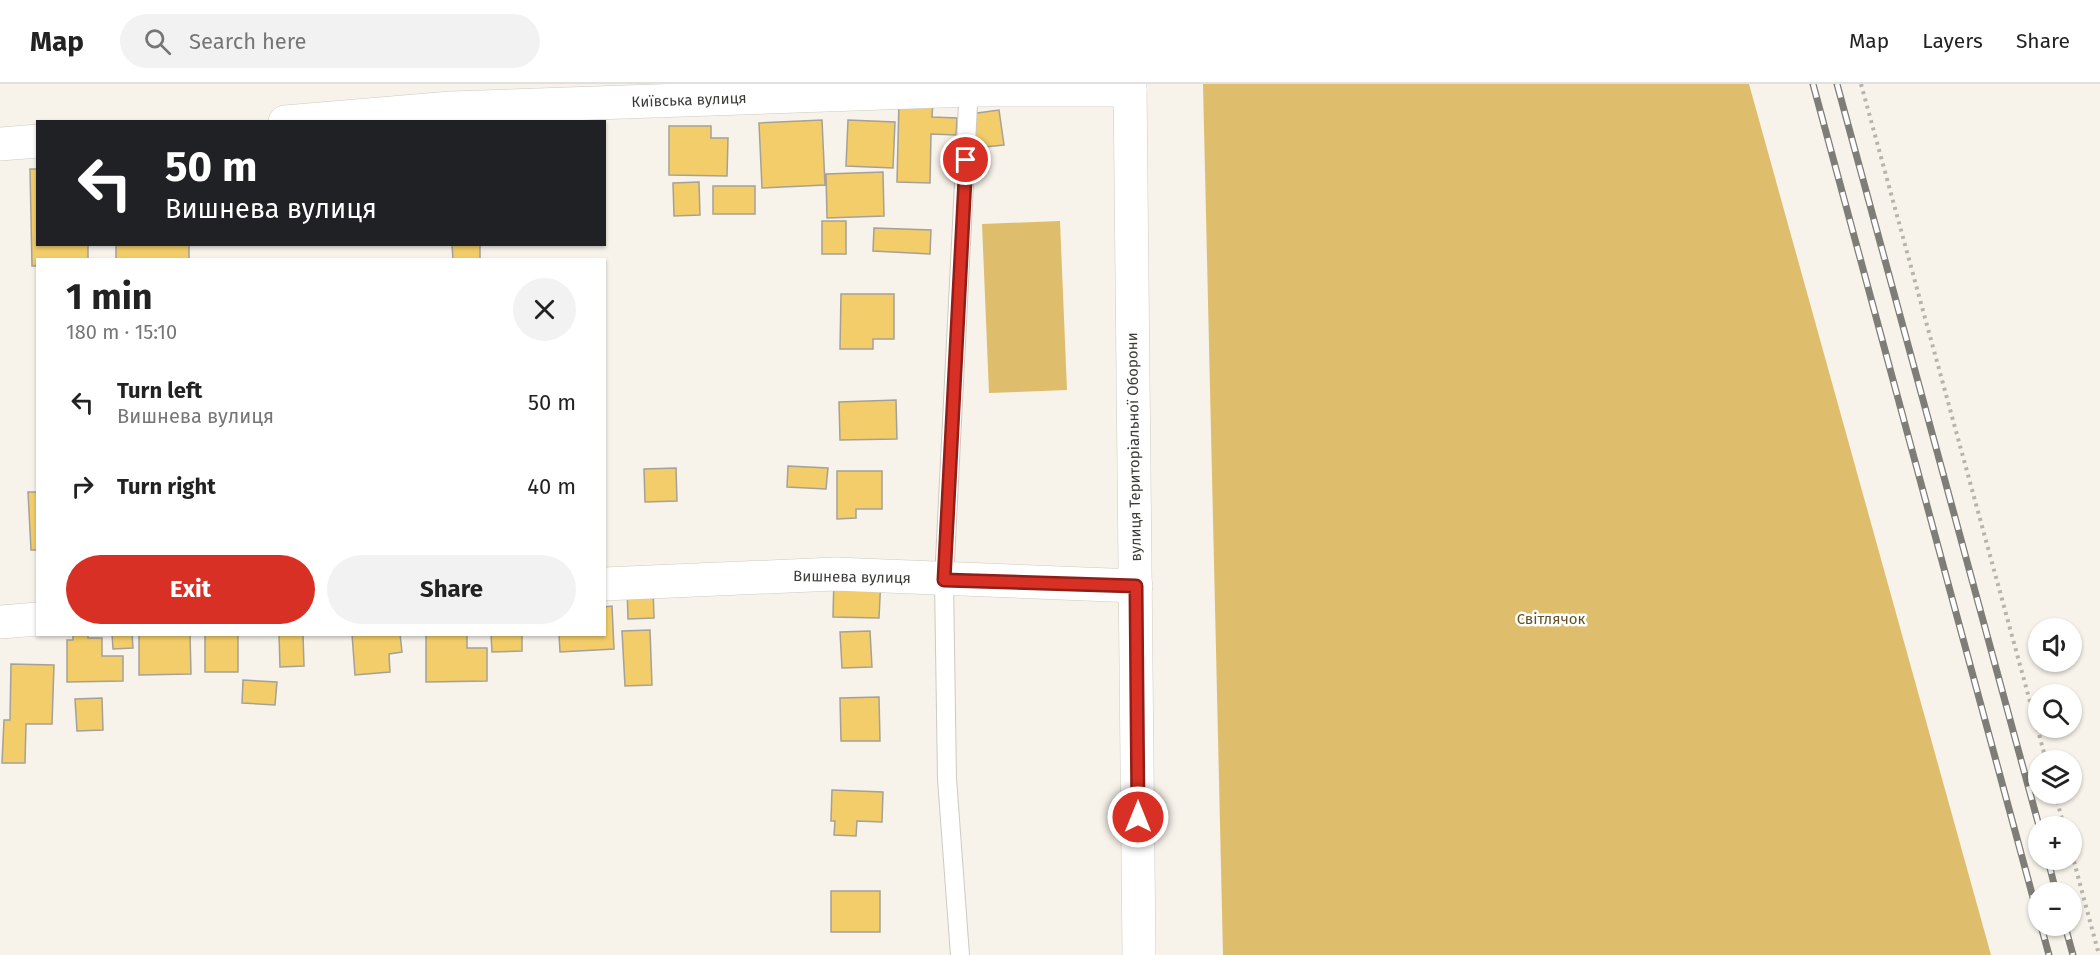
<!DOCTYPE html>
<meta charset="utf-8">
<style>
body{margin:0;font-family:"Fira Sans",sans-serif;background:#f2f2f2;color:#222;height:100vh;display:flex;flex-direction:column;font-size:22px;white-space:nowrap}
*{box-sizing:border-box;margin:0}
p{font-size:20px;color:#767676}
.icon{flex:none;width:33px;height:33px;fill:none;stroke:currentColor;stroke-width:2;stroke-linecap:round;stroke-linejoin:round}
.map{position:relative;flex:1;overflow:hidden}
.sheet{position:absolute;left:36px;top:174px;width:570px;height:378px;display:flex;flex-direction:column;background:#fff;border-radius:0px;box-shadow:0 2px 4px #0004}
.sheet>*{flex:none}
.top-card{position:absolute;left:36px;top:36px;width:570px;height:126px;border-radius:0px;box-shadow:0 2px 4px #0004;background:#202124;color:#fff;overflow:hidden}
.controls{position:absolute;left:2028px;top:534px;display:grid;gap:12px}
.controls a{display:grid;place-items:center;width:54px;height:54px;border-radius:50%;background:#fff;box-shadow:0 2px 4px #0004;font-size:30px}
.pin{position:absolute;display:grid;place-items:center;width:51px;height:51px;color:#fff;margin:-26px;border:3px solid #fff;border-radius:50%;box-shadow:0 2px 6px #0007}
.me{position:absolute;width:66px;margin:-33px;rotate:0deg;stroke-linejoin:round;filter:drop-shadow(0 0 4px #0008)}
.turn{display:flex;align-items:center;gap:21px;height:126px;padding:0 30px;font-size:27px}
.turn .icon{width:78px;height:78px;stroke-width:2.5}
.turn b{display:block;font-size:42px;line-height:51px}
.round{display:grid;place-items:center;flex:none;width:63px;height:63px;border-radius:32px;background:#f2f2f2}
.overview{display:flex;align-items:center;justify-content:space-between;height:102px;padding:0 30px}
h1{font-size:36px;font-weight:700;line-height:45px}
.cta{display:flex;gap:12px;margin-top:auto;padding:12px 30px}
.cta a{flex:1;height:69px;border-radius:36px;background:#d93025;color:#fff;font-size:24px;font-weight:700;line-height:69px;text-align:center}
.cta a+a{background:#f2f2f2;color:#222}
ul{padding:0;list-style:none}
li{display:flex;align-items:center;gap:18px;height:84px;padding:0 30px}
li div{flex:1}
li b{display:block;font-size:22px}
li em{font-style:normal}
header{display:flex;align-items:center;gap:36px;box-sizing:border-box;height:84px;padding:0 30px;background:#fff;border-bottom:2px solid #e0e0e0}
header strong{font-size:28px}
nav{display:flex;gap:33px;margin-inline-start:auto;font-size:21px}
.search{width:420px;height:54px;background:#f2f2f2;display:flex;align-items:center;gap:15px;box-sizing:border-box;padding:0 21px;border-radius:33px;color:#767676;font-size:22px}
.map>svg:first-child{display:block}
.green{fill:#debe6c}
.building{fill:#f2cd69;stroke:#a4a199;stroke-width:1.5}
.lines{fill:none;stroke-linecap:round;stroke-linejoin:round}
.service-casing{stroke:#cdcac1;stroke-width:20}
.minor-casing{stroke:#cdcac1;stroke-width:34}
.tertiary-casing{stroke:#cdcac1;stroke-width:34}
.path{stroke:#b7b4ad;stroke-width:4;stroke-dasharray:3 4.5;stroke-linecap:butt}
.service{stroke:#fff;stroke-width:18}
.minor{stroke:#fff;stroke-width:33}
.tertiary{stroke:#fff;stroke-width:33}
.rail-casing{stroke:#7f7d77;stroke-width:7}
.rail{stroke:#fff;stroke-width:4.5;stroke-dasharray:14;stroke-linecap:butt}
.route-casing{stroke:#8d1f18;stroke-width:15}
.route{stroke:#d93025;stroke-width:10}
.labels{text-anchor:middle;stroke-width:5;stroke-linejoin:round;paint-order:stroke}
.street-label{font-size:15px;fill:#3d3c38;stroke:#fff}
.park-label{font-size:15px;fill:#63532a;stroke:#fff}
</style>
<header>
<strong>Map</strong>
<div class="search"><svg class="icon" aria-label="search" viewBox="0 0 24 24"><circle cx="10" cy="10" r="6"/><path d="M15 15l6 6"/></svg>Search here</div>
<nav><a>Map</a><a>Layers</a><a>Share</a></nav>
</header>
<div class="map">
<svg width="2100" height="871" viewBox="0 0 2100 871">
<rect width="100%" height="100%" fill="#f7f3ea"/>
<path class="green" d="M1203 0H1749L1991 871H1223Z
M1060 137 1067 306 989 309 982 140Z"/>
<path class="building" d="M899 17 933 18 932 33 957 34 956 51 931 50 930 99 897 98Z
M999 26 1004 61 975 64 970 30Z
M822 36 825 101 762 104 759 39Z
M848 36 895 38 893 84 846 82Z
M669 42H711V54H728L727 92 669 91Z
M30 85H38V160H88V176H38V182H32Z
M883 88 884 132 827 134 826 90Z
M699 98 700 131 674 132 673 99Z
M713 102H755V130H713Z
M822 137H846V170H822Z
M874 144 931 146 930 170 873 167Z
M116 160H189V175L116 176Z
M452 160H480V176H453Z
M841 210H894V255H873V265H840Z
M896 316 897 355 840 356 839 318Z
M788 382 828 384 826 405 787 403Z
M676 384 677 417 645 418 644 385Z
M837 387H882V425H856V434L837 435Z
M28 408H38V466H31Z
M834 492 881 493 879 534 833 533Z
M653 503 654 534 628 535 627 504Z
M612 522 614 565 560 568 559 550H604V523Z
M650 546 652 601 625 602 622 547Z
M870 547 872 583 842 584 840 548Z
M73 550H88V554H102V572H123V597L67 598V556H73Z
M112 550H132L133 564 113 565Z
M139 550H190L191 590 139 591Z
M205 550H238V588H205Z
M279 550H303L304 582 280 583Z
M352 550H400L402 568 389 570 390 588 355 591Z
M426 550H467V564H487V597L426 598Z
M491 550H522V567L492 568Z
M11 580 54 581 52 640H26L25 679H2L4 636H10Z
M243 596 277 598 275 621 242 619Z
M879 613 880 657H841L840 614Z
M102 614 103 646 77 647 75 615Z
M832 706 883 708 882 738 857 737 856 752 834 751 835 737H831Z
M831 807H880V848H831Z"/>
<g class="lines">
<defs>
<path id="service" d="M960 871 947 695 944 496 969 0"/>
<path id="minor" d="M285 38 451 24 970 6H1130
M0 60 38 57
M604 500 835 490 1136 502
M0 538 38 535"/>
<path id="tertiary" d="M1130 0 1139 871"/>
</defs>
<use href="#service" class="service-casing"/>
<use href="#minor" class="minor-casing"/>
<use href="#tertiary" class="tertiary-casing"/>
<path class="path" d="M1861 0 2046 676
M2055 710 2064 742
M2072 770 2099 871"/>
<use href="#service" class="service"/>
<use href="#minor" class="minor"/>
<use href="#tertiary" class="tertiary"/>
<defs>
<path id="rail" d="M1813 0 2038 832
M1837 0 2039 742
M2048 776 2056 808
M2041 842 2049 871
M2065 842 2073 871"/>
</defs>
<use href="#rail" class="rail-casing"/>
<use href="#rail" class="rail"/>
</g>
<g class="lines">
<defs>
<path id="route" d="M966 76 944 496 1136 502 1138 733"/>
</defs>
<use href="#route" class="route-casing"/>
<use href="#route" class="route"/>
</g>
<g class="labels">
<g class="street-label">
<text transform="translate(689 16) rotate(-2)" y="5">Київська вулиця</text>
<text transform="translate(1134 363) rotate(-91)" y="5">вулиця Територіальної Оборони</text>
<text transform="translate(852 493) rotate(1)" y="5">Вишнева вулиця</text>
</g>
<g class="park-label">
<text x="1551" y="540">Світлячок</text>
</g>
</g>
</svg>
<div class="controls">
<a><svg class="icon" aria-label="sound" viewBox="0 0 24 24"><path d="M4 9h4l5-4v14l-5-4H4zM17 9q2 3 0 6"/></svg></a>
<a><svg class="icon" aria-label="search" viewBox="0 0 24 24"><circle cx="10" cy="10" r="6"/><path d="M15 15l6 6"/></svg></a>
<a><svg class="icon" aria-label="layers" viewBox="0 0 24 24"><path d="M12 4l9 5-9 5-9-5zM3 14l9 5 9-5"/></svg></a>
<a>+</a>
<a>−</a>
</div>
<div class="pin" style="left:966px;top:76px;background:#d93025"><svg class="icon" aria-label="arrive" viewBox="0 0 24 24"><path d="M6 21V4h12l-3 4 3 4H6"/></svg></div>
<svg class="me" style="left:1138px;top:733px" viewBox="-20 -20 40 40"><circle r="17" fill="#d93025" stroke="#fff" stroke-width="3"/><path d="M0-11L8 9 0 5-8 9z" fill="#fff"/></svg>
<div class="top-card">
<div class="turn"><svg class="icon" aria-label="left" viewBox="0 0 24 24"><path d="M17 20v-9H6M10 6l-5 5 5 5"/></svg><div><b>50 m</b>Вишнева вулиця</div></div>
</div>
<section class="sheet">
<div class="overview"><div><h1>1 min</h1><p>180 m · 15:10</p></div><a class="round"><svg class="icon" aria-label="close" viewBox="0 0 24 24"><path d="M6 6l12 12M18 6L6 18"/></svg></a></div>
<ul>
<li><svg class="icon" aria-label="left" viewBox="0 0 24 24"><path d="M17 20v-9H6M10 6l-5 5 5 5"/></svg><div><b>Turn left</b><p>Вишнева вулиця</p></div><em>50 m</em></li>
<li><svg class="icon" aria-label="right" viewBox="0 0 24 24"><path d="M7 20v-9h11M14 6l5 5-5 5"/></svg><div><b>Turn right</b></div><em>40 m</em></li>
</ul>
<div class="cta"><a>Exit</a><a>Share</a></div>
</section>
</div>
